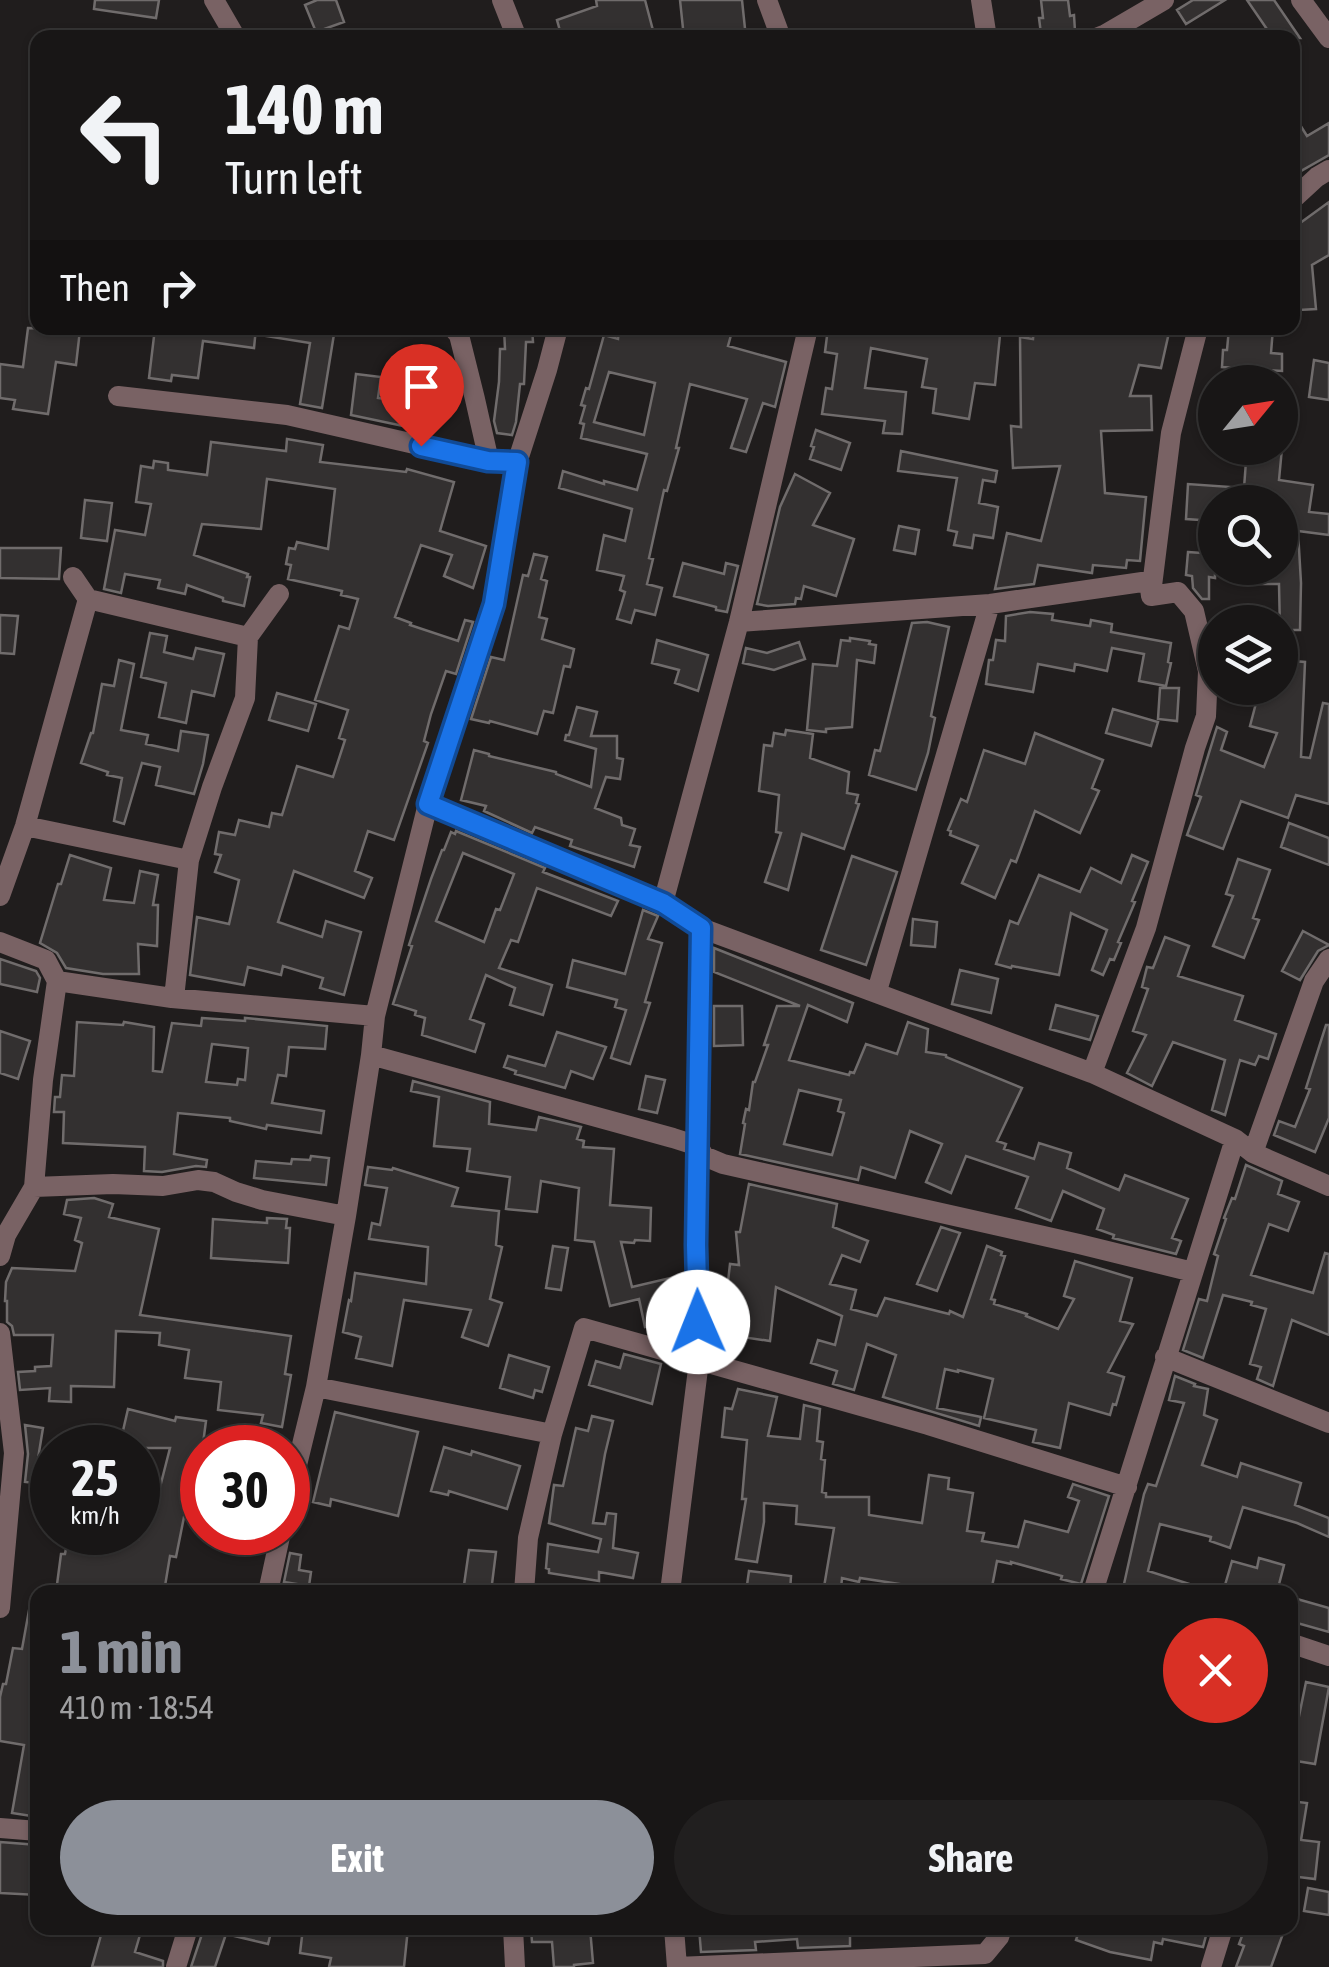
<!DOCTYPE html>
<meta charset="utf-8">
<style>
body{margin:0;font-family:"Asap Condensed",sans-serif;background:#211f1f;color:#f1f3f6;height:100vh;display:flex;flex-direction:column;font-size:38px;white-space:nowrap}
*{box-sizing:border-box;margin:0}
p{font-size:32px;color:#9f9fa1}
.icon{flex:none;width:55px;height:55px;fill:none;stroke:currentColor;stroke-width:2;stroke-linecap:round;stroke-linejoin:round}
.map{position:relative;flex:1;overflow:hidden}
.side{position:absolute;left:30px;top:1585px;width:1268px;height:350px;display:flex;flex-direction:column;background:#181616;border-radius:20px;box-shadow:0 2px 8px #0004,0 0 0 2px #363535}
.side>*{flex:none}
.guide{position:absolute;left:30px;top:30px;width:1270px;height:305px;border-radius:20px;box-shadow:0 2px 8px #0004,0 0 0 2px #363535;background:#181616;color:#f1f3f6;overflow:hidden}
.needle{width:65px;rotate:60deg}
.controls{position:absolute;left:1198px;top:365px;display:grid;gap:20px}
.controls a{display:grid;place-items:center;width:100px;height:100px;border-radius:50%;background:#181616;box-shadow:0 2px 8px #0004,0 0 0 2px #363535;font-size:50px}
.speed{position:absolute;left:30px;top:1425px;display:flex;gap:20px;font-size:50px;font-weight:700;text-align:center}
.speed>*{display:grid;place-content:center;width:130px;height:130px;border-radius:50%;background:#181616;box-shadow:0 2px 8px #0004,0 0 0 2px #363535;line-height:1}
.speed small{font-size:25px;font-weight:400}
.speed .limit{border:15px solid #d22;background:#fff;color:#111}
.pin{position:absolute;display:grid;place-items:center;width:85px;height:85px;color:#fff;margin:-102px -42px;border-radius:50% 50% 50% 0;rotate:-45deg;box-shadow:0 0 10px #0007}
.pin .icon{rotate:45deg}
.me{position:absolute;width:110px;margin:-55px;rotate:359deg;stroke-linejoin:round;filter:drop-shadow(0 0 8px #0008)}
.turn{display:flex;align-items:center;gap:35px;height:210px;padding:0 30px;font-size:45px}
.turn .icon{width:130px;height:130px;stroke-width:2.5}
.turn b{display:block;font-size:70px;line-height:85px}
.then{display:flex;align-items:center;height:95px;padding:0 30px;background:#0003;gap:20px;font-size:38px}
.round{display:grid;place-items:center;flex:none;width:105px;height:105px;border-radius:52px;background:#211f1f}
.summary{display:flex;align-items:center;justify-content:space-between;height:170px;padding:0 30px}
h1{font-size:60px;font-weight:700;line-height:75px;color:#8c9099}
.action{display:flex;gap:20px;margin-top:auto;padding:20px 30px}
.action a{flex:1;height:115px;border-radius:60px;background:#8c9099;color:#fff;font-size:40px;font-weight:700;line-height:115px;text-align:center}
.action a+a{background:#211f1f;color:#f1f3f6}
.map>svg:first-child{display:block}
.building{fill:#333030;stroke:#706c6c;stroke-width:2.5;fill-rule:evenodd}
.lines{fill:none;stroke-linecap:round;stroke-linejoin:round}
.street{stroke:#796264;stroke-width:20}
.route-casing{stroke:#114b97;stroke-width:25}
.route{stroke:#1a73e8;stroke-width:18}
</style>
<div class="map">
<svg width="1329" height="1967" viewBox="0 0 1329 1967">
<rect width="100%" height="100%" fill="#201d1d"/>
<path class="building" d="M95 0H159L156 18 94 9Z
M317 0H336L344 22 316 32 305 5Z
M596 0H645L655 38H562L557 20 597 6Z
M680 0H742L746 38H684Z
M1041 0H1068L1070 16 1074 15 1075 31 1041 34 1039 18H1043Z
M1193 0H1225L1186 24 1177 10Z
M1247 0H1274L1300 38H1273Z
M1292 112 1307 136 1329 123V155L1292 176Z
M1329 202V255L1312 265 1316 309 1299 310 1295 273 1292 275V248L1299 243 1292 229Z
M28 328 80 330 76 365 56 362 48 414 13 409 15 400 0 398V364L23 367Z
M155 328H256L254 348 203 341 198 378 172 375 171 381 149 378Z
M267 328H335L322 408 300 404 310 343 266 336Z
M504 328H532L533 342H526L524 384H520L516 422 512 435 497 433 494 421 499 382 500 349H505Z
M619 328H733L728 346 786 362 775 407 763 403 746 452 731 448 747 399 690 384 676 448H679L667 491 664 490 649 558 653 559 647 584 662 588 655 615 635 610 631 623 617 619 625 592 620 590 624 576 597 570 604 535 625 541 632 509 559 488 563 471 604 484V481L637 490 647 454 581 438 584 424 580 423 585 406 581 405 586 388 589 389 604 335 618 339ZM609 372 655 383 644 435 594 422Z
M828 328H985L984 333 1000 335 995 385 975 383 969 419 933 413 936 389 922 387 927 359 871 348 865 388 906 392 902 434 883 433 885 421 822 414 826 388 832 389 837 354 825 352Z
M1034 328H1170L1161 368 1139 365 1130 396H1151L1152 430 1101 431 1105 493 1146 497 1140 561 1127 560 1126 568 1093 565 1092 573 1038 565 1034 584 995 589 1007 533 1041 541 1060 466 1013 468 1011 426 1021 427 1020 337 1033 339Z
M1229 328H1273L1271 353 1282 354V371L1222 367 1223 350H1227Z
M1314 360 1329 363V400L1309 397Z
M356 374 381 377 378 398 412 403 408 427 351 415Z
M816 430 850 443 841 470 810 459 814 447 811 446Z
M287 439 323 445 320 462 406 472 407 469 454 482 440 531 486 546 473 588 444 576 452 555 421 545 395 617 411 623 410 625 458 641 465 620 473 622 456 674 446 671 431 714 424 741 428 743 394 840 368 831 355 871 372 878 364 898 294 871 278 922 322 937 326 921 361 932 344 995 320 988 323 978 283 966 281 975 248 967 244 985 190 975 197 917 229 924 239 880 215 872 221 855 215 854 219 832 235 835 239 820 269 827 272 813 282 815 297 766 333 777 345 740 339 738 348 710 315 700 339 626 349 629 358 599 341 595 342 591 288 579 291 565 286 564 289 548 295 549 297 542 328 549 335 489 267 479 261 529 202 524 194 555 248 574 247 577H250L244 606 223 601V598L187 585 185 594 158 588 160 580 125 574 121 593 104 589 115 530 145 535 151 504 136 502 141 466 153 468 154 461 168 463V470L207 475 211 442 286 451Z
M1247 448H1282L1279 480 1313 485 1309 512 1329 514V535L1298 531 1301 583 1300 630H1280L1279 584H1240L1239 568H1280V502H1215V521L1186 519 1188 484 1244 488Z
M901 451 997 471 995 482 983 480 979 503 998 507 993 538 974 535 972 548 954 545 957 532 948 530 957 478 898 471Z
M795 474 830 493 813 525 854 539 836 596 804 586 801 599 796 598 795 604 768 606 757 604 780 507Z
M85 500 112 503 107 541 81 538Z
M899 526 919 530 915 554 894 550Z
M0 548H61L59 579 0 578Z
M1188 552 1215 554V578L1209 577V599H1202L1193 588 1192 576 1186 575Z
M534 554 547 557 541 579 547 581 539 617 547 619 542 639 574 649 570 667 564 666 553 713 544 711 537 734 490 721 489 723 471 719 491 657 504 660 523 575 528 576Z
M683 563 724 574 726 563 738 566 727 612 716 610V607L674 596Z
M1030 612 1053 614 1052 620 1090 626 1091 620 1112 624 1111 632 1171 643 1168 662 1171 663 1166 686 1139 681 1144 654 1112 648 1107 671 1075 664 1074 671 1038 664 1033 692 986 684 989 660H993L996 640 1005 641 1006 616Z
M0 615 18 616 14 654 0 653Z
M927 622 949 627 931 716 935 718 928 753 916 790 869 775 875 750 880 751 912 623Z
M150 633 167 636 164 652 193 659 196 648 224 654 214 696 192 691 186 723 159 717 166 683 141 677Z
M850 638 870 641 869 644 876 645 874 663 857 660 852 727 826 729V732L807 730 813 664 837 666 841 640 850 641Z
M657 640 708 655 698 691 675 683 679 670 652 663Z
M799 642 805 659 774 670 743 663 746 648 767 653Z
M119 660 134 664 121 730 148 735 146 744 178 751 181 731 208 735 203 764 194 794 156 785 160 767 142 763 124 824 114 821 122 778 107 775 108 772 81 763 91 733H93L102 684 114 686Z
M1280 660 1305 662 1301 757 1310 758 1323 703 1329 704V804L1296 795 1288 818 1241 801 1223 849 1187 835 1201 797 1196 795 1217 727 1227 732 1221 750 1264 767 1277 733 1250 726 1260 688H1280Z
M1160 688H1179L1177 721 1158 719Z
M277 693 316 704 308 731 269 720Z
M577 707 597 712 591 736H617V758L623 759 620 779 606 777 595 808 621 818 622 825 635 829 630 845 640 847 634 867 570 846 572 840 535 827 532 833 484 811 486 806 461 800 474 750 489 754V756L556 772V774L591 787 596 749 565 740 566 735H569Z
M1113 709 1158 722 1151 746 1106 733Z
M786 730 813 734 810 758 849 772 847 793 858 795 856 803 859 804 844 849 802 834 788 890 765 882 781 833 776 832 779 795 759 791 764 745 772 746 774 733 785 735Z
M1035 733 1103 760 1092 788 1099 791 1080 833 1035 811 1016 862 1011 860 995 898 962 883 978 846 950 835 951 831 948 830 961 799 967 802 984 750 1025 764Z
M1289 823 1329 838V865L1281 847Z
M456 831 545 868 543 872 618 901 611 916 537 888 518 942 511 940 499 968 552 985 543 1015 510 1005 515 988 486 975 470 1019 484 1024 475 1052 422 1035 425 1018 415 1015 416 1011 393 1004 412 946 409 945 431 879 442 850H444L451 832 455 834ZM463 853 514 874 500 910 496 909 484 942 436 921Z
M70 855 111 868 104 900 134 903 140 871 158 875 153 905H158L157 946 138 944 139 974H103L66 968 57 953 40 943 58 884H61Z
M1132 855 1148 862 1132 901 1135 902 1118 942 1121 943 1114 960 1110 959 1103 975 1092 970 1107 930 1071 913 1059 975 1012 966 1011 968 996 964 1010 921 1018 924 1039 875 1080 892 1091 868 1121 883Z
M852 856 897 872 866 965 821 950Z
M1238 859 1270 870 1253 918 1259 920 1244 958 1213 946 1233 896 1226 894Z
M643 910 658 916 648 939 662 943 645 1002 650 1003 630 1064 611 1058 626 1010 615 1007 617 1000 567 987 573 960 625 974Z
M913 919 937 922 935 947 911 945Z
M1303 931 1329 945 1318 951 1300 980 1282 971Z
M1165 937 1189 946 1178 976 1243 996 1235 1020 1276 1034 1268 1059 1259 1056 1255 1065 1240 1060 1225 1115 1212 1110 1225 1060 1173 1042 1152 1086 1127 1073 1146 1035 1133 1031 1148 989 1142 987 1147 967 1153 968Z
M714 948 853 1003 847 1022 808 1005 789 1060 849 1075 850 1072 854 1073 866 1044 897 1054 908 1022 928 1029 926 1052 946 1055V1057L1022 1088 997 1141 1006 1144 1004 1149 1034 1159 1039 1143 1071 1153 1067 1168 1119 1190 1125 1175 1188 1199 1172 1238 1181 1241 1176 1254 1113 1238 1114 1235 1097 1229 1104 1209 1063 1191 1051 1221 1016 1208 1028 1177 966 1156 951 1193 926 1182 942 1144 910 1131 895 1178 861 1167 858 1180 740 1154 745 1124 743 1123 746 1109 749 1110 753 1082H755L768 1045H764L777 1006H800L714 972ZM799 1090 841 1100 838 1111 844 1113 832 1155 784 1144Z
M0 959 36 971 40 978 37 992 0 984Z
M960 970 998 979 991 1013 952 1004Z
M1056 1005 1098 1016 1090 1040 1050 1029Z
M714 1006H742L743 1045 714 1046Z
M202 1018 245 1021V1018L327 1026 325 1049 289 1047 286 1076 278 1075 272 1103 324 1111 321 1133 267 1125 266 1129 230 1121V1118L178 1113 174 1154 207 1160 206 1167 196 1166 162 1172 144 1171 145 1147 63 1143 64 1112H54L55 1097H60L62 1075 74 1076 77 1022 123 1025 124 1022 154 1027 153 1071 162 1072 172 1023 201 1026ZM212 1044 248 1048 245 1080 238 1079 237 1085 206 1082Z
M1326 1025H1329V1118L1315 1152 1274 1135 1279 1121 1295 1127 1310 1089 1306 1088Z
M0 1031 30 1041 18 1079 0 1073Z
M557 1032 606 1047 593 1079 571 1071 565 1088 515 1074 516 1071 504 1067 508 1056 545 1066Z
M646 1076 665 1080 657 1113 639 1109Z
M413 1081 490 1102 489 1124 536 1130 539 1117 581 1127 577 1139 584 1141 583 1147 614 1149 610 1205 651 1208 650 1241 635 1240 634 1243 621 1242 632 1287 683 1275 684 1317 664 1318 665 1323 645 1327 639 1299 610 1306 594 1242 575 1240 579 1188 541 1181 537 1212 506 1209 510 1177 467 1171 470 1149 434 1146 439 1097 411 1091Z
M311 1156 329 1158 326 1185 254 1178 256 1161 291 1164 292 1159 310 1160Z
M1246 1165 1282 1181 1278 1194 1299 1202 1288 1231 1269 1224 1251 1275 1313 1293 1325 1253 1329 1254V1335L1292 1320 1273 1386 1257 1379 1261 1367 1250 1364 1266 1309 1251 1305 1252 1302 1223 1295 1203 1358 1183 1350 1199 1299 1207 1301 1218 1256 1214 1254 1226 1219 1224 1218 1232 1198 1235 1199Z
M368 1167 392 1170 393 1168 458 1188 452 1206 499 1211 496 1245 502 1247 490 1299 502 1303 488 1346 462 1337 471 1310 404 1300 392 1366 356 1358 361 1337 343 1332 349 1300 351 1301 355 1273 426 1284 428 1247 369 1239 372 1223 380 1225 387 1188 365 1185Z
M749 1184 837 1204 833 1227 868 1241 860 1262 842 1255 830 1284 856 1290 851 1309 877 1316 885 1298 949 1314 950 1311 963 1317 987 1246 1002 1252 1001 1255 1005 1256 991 1299 995 1300 994 1304 1027 1314 1026 1316 1058 1329 1074 1299 1064 1296 1075 1261 1132 1278 1120 1321 1133 1324 1108 1372 1124 1377 1116 1405 1113 1404 1110 1415 1069 1403 1060 1448 1033 1442 1036 1430 984 1418 993 1379 958 1370V1372L945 1369 937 1408 981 1417 979 1426 883 1397 896 1355 867 1344 854 1390 833 1384 837 1371 811 1363 818 1340 835 1345 842 1316 776 1287 770 1341 742 1337 743 1327 723 1325 730 1264 739 1265 736 1232H740Z
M94 1198 113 1204 109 1217 159 1229 140 1315 291 1336 285 1374 291 1375 282 1427 261 1423 263 1415 218 1410 221 1382 185 1378 189 1350 159 1345 160 1333 116 1331 114 1387 71 1386V1402L49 1401 50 1388 20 1390 18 1372 35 1371V1367L51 1366 53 1335H14L12 1326 7 1322V1301H5L6 1282 12 1268 75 1271 82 1243 75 1240 81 1218 64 1214 67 1200Z
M267 1218 287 1219 286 1228H290L288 1263 211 1258 213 1219 267 1223Z
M941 1227 960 1233 937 1291 917 1284Z
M553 1246 568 1248 561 1290 546 1288Z
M624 1354 661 1364 652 1404 589 1385 596 1361 620 1368Z
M509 1355 549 1367 542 1392 535 1390 533 1398 500 1388Z
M1175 1376 1195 1384 1194 1386 1208 1389 1204 1415 1217 1420 1202 1465 1237 1477 1241 1463 1301 1483 1295 1505 1329 1518V1537L1297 1523 1243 1507 1230 1548 1210 1541 1211 1537 1160 1524 1148 1571 1205 1589V1592H1153L1124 1584 1144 1494 1148 1484 1156 1486 1184 1403 1169 1400Z
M738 1389 777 1397 768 1436 800 1439 804 1405 820 1409 817 1441 823 1442 821 1459 825 1460 822 1492 826 1493V1497H869V1515L922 1523 929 1475 949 1478 948 1489 973 1493 967 1531 984 1533 982 1541 1018 1547 1025 1521 1068 1532 1079 1501 1068 1497 1073 1484 1109 1496 1081 1584 1061 1579 1062 1576 1011 1562V1564L997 1561 991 1592H918L919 1587 860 1578 859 1582 842 1578 841 1589 824 1587 834 1528 796 1524 797 1506 764 1503V1522L757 1562 736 1559 746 1499H742L747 1440 722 1437 725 1408 732 1409Z
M128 1409 175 1421 176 1417 206 1421 201 1459 199 1458 185 1512 176 1557 170 1556 164 1592H56L61 1554H65L69 1532H107L138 1539V1493L157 1499 170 1448H119Z
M335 1412 418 1432 398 1516 331 1499 330 1506 313 1502Z
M592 1416 613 1421 605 1454 593 1523 605 1524 607 1513 616 1514 613 1548 638 1553 633 1578 599 1572V1581L549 1573V1569L546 1568 548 1544 598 1552 601 1539 549 1523 554 1485 563 1486 576 1428 588 1431Z
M25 1425 43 1428 34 1483 25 1482 28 1454Z
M444 1447 471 1455 472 1451 520 1466 507 1509 449 1491 448 1495 431 1491Z
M469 1550 496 1552 491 1592H463Z
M290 1553 301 1555 299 1570 311 1572 309 1586 284 1582Z
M1259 1558 1284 1565 1277 1592H1223L1232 1561 1257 1568Z
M749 1571 791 1576 790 1592H746Z
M1290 1597 1329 1608V1632L1290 1621Z
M30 1605 38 1606V1817L12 1813 24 1745 0 1741V1697L3 1684H6L13 1648 22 1649Z
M1306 1682 1329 1687 1315 1764 1290 1760Z
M1290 1801 1307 1803 1301 1840 1319 1842 1315 1879 1290 1876Z
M0 1842 38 1845V1895L0 1893Z
M1308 1888 1329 1892V1915L1304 1911Z
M103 1928H142L135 1952 163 1961V1967H92Z
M204 1928H272L268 1944 226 1934 215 1967H191Z
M303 1928H408L404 1967H329L331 1958 300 1953Z
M531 1928H590L593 1963 574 1965V1967H554L552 1942H532Z
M699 1928H850V1946L798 1948 797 1939 755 1942 756 1950 701 1952Z
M1080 1928H1208L1203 1947 1163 1939 1162 1944 1154 1942 1151 1960 1110 1952 1076 1940Z
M1245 1928H1285L1271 1967H1236L1244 1946 1239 1944Z"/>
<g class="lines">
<path class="street" d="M214 0 236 38
M502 0 517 38
M767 0 781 38
M981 0 987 38
M1301 0 1329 38
M1096 38 1106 34 1164 0
M1292 200 1317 177 1329 170
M453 328 459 335C470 377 480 419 489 461L497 462
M118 396 287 415 489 461
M1151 594 1171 433 1198 328
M88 599 248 637
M739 622 990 604 1149 581 1151 596
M428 804 663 903 701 928 1092 1073 1235 1139 1253 1153 1329 1186
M25 826 189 860
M0 896 25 826 88 599 73 577
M663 903 739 622 808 328
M0 942 46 960 57 981 43 1080 34 1187 6 1235 0 1256
M57 981 172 998 375 1016
M877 991 990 604
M172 998 175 989 189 860 212 787 245 698 248 637 279 594
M371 1055 673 1138 698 1146 704 1156 723 1164 1079 1244 1193 1272
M1092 1073 1146 928 1195 748 1206 716 1208 671 1194 611 1178 592 1151 596
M1253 1153 1314 981 1329 959
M34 1187 113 1184 163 1186 198 1180 214 1182 236 1192 262 1200 346 1216
M0 1333 14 1453 0 1608
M1165 1357 1329 1423
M316 1387 552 1434
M288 1502 316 1387 346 1216 371 1055 375 1016 428 804 494 604 517 463 547 370 558 328
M268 1592 281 1532
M524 1592 528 1538 552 1434 584 1328 928 1425 1127 1487
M670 1592 699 1361 696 1245 701 928
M1093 1592 1235 1139
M1290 1643 1329 1656
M0 1828 38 1831
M513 1928 515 1967
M674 1928 677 1967
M176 1967 188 1928
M677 1967 985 1954 999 1937 1002 1928
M1211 1967 1223 1928"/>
</g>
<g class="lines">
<defs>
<path id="route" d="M421 446 488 461 517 462 494 604 428 804 663 903 701 928 696 1245 698 1322"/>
</defs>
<use href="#route" class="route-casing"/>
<use href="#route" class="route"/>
</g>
</svg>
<div class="controls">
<a><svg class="needle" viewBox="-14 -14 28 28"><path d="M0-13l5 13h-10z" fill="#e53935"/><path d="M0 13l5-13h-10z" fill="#9f9fa1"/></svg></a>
<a><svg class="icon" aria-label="search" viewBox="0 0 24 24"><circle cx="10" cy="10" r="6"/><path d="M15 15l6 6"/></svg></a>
<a><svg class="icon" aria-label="layers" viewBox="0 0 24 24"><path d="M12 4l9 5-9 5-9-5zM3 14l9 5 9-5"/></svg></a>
</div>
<div class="speed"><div>25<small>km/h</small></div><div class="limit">30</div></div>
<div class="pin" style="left:421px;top:446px;background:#d93025"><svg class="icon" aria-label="arrive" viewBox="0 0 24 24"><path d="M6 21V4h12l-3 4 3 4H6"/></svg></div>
<svg class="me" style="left:698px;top:1322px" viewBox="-20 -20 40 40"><circle r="19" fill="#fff"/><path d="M0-13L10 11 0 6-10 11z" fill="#1a73e8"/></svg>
<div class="guide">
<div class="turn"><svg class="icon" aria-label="left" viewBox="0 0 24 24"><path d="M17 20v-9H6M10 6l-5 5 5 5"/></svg><div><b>140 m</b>Turn left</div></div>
<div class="then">Then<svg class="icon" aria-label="right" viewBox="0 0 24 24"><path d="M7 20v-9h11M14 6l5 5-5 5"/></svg></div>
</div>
<section class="side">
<div class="summary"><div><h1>1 min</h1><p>410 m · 18:54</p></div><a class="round" style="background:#d93025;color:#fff"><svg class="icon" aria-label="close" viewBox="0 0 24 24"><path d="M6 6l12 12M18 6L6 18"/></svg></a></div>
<div class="action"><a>Exit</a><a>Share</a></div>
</section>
</div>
